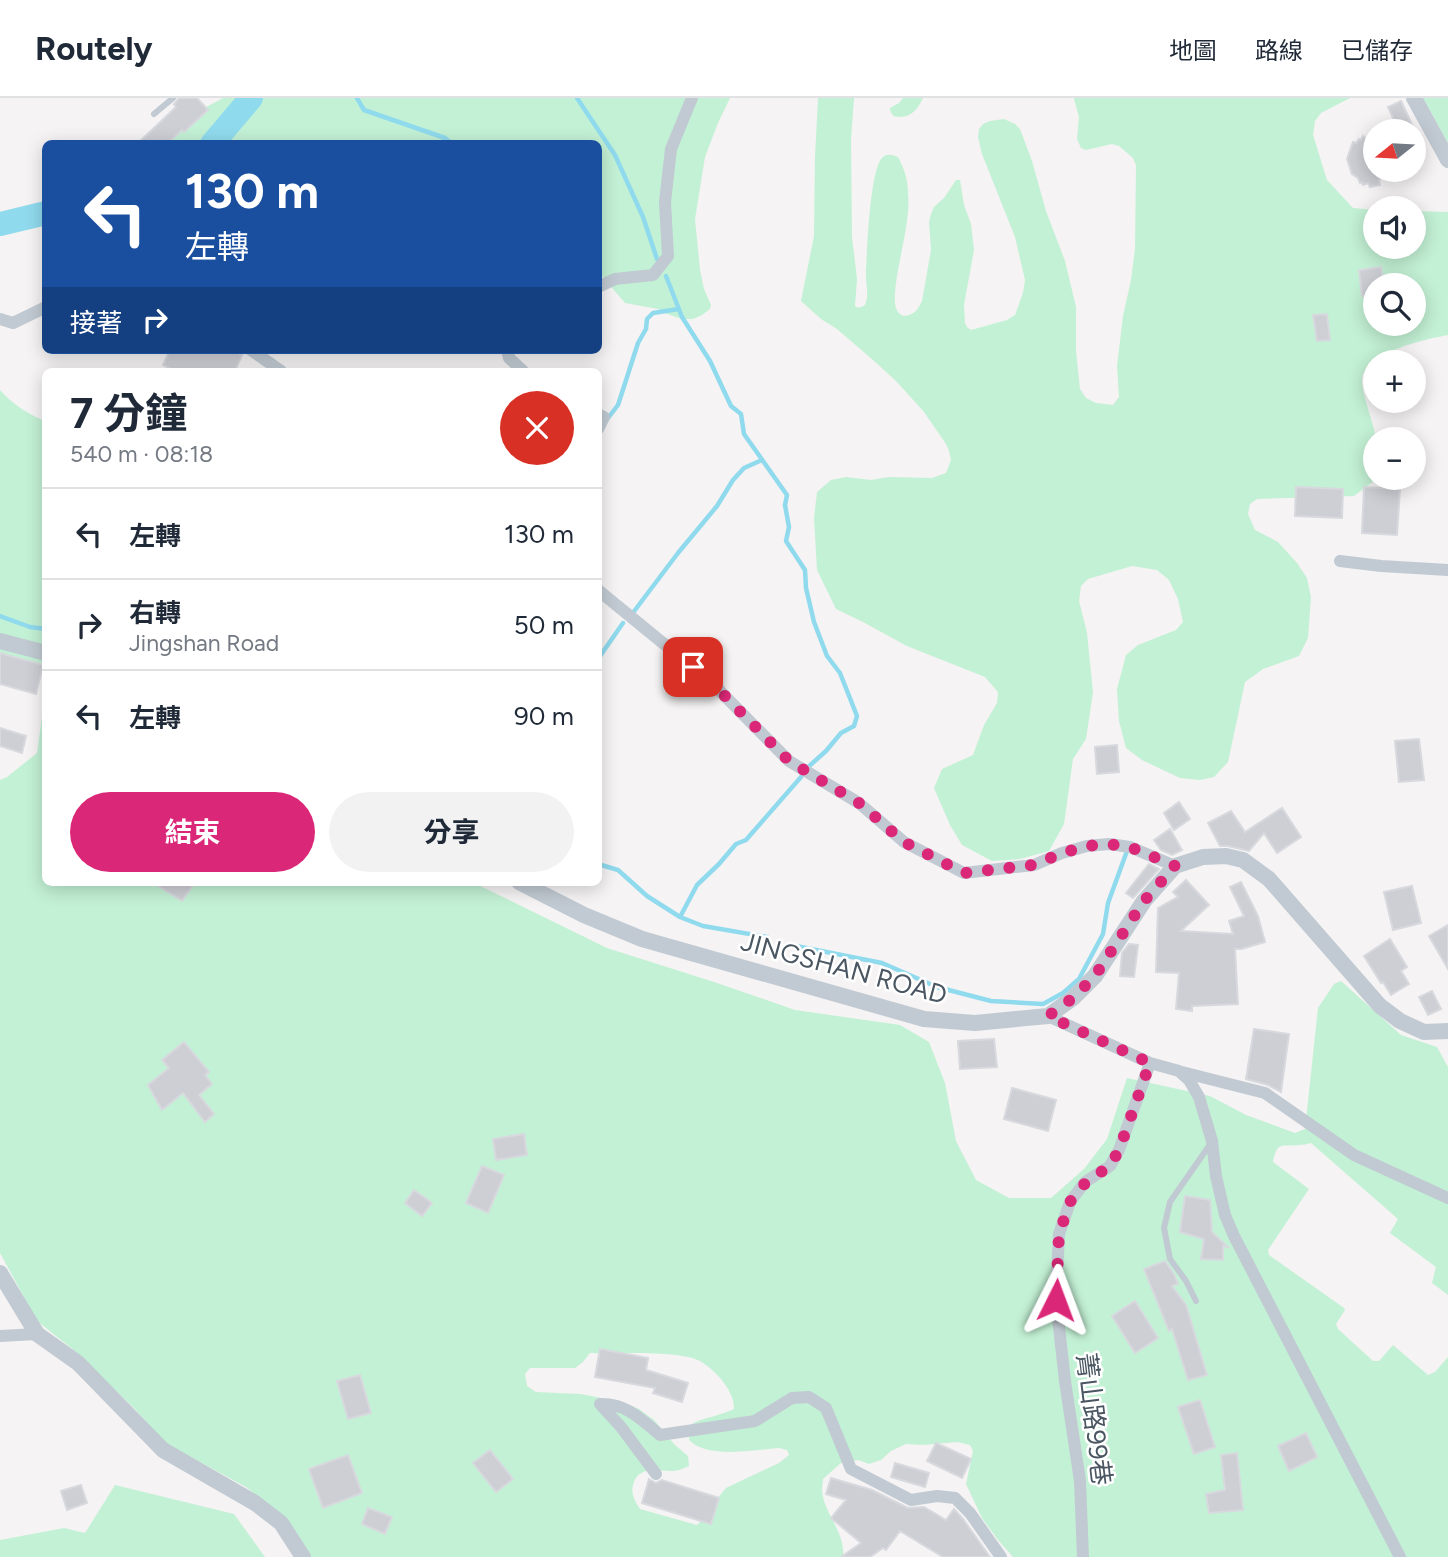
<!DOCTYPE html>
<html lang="zh-TW">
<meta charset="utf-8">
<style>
body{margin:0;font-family:Figtree,"Noto Sans TC",sans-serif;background:#f2f2f3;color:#1f2937;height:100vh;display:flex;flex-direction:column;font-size:26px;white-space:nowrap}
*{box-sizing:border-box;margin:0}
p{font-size:23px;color:#747a83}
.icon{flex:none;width:38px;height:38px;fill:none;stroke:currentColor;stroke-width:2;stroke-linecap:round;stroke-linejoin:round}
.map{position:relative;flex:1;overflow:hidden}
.sheet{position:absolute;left:42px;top:270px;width:560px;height:518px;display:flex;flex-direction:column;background:#fff;border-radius:10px;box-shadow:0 4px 18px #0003}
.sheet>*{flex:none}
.hud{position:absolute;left:42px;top:42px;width:560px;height:214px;border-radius:10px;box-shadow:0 4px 18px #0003;background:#1a4fa0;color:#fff;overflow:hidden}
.needle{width:46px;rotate:252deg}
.buttons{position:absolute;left:1363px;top:21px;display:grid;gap:14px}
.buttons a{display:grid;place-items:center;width:63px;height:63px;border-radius:50%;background:#fff;box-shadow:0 4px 18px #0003;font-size:35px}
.pin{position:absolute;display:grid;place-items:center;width:60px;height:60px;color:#fff;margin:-30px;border-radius:14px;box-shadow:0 4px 10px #0006}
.me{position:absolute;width:77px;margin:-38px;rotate:3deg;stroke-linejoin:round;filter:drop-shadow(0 0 5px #0008)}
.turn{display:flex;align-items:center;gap:24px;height:147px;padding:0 28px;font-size:32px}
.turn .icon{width:91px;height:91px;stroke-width:2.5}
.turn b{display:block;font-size:49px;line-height:60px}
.then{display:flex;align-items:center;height:66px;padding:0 28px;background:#0003;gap:14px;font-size:26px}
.round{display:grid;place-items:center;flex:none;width:74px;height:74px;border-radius:37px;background:#f2f2f3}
.overview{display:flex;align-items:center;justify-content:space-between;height:119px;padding:0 28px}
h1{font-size:42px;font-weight:700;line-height:52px}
.primary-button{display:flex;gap:14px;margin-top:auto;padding:14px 28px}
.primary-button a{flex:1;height:80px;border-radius:42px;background:#db2777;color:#fff;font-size:28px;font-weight:700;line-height:80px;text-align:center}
.primary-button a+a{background:#f2f2f3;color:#1f2937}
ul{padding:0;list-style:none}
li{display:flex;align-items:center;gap:21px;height:91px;padding:0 28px;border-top:2px solid #e0e1e3}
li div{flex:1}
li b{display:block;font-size:26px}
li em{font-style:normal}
header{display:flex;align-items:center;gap:42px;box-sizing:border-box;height:98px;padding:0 35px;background:#fff;border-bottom:2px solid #e0e1e3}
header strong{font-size:33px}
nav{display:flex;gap:38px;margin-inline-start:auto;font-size:24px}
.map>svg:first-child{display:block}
.green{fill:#c3f1d5;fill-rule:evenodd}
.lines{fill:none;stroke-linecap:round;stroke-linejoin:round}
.stream{stroke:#90daee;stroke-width:4.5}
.river{stroke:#90daee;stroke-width:24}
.building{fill:#cdcfd5;stroke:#d7d9de;stroke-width:2}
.service{stroke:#c1cad2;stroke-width:6}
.minor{stroke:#c1cad2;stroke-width:12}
.tertiary{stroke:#c1cad2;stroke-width:16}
.route{stroke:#db2777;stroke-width:12;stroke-dasharray:0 21.6}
.labels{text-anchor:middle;stroke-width:5;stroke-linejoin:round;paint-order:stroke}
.street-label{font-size:26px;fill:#4a5661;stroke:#fff}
</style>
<header>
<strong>Routely</strong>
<nav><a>地圖</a><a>路線</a><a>已儲存</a></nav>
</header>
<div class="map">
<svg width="1448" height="1459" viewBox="0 0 1448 1459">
<rect width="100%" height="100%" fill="#f5f3f3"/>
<path class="green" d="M223 0H730L718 25 705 59 695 121 700 172 704 191 711 207 710 211 702 217 693 221H682L670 217 658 211 625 205 602 178 599 181 598 46H155L197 14Z
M818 0H854L851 42 852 139 857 181 855 208 858 210C862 208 865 209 866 204 869 196 865 180 866 171 867 153 870 68 883 59 888 55 893 57 898 59 904 70 908 82 908 95 909 106 908 118 906 129 904 147 891 194 896 210 898 215 899 215 903 218 914 217 917 213 922 203L931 152 929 124 931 116 934 109 944 100 956 82H960L964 107 971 126 974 152 964 207 965 225 967 229 971 232 1007 222 1015 217 1023 195 1025 182 1015 139 982 56 978 39 979 31 983 26 990 23 1004 21 1015 26 1020 31 1032 63 1046 113 1065 163 1076 209V253L1080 291 1086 300 1096 305 1113 307 1119 299 1117 268 1123 218 1131 182 1135 151 1136 67 1133 60 1119 48 1112 46 1086 52 1081 50 1077 41 1079 19 1074 1 1075 0H1350L1321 15 1315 23 1313 37 1327 82 1353 110 1375 112 1376 149H1414V113L1448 114V237C1426 241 1362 255 1362 283 1362 294 1371 319 1374 331 1377 346 1375 363 1375 379L1374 383 1354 398 1257 401 1250 406 1248 416 1255 432 1278 444 1297 465 1307 480 1311 499 1308 540 1299 558 1263 571 1245 584 1228 664 1214 679 1200 682 1180 680 1142 662 1126 650 1119 623 1117 591 1126 557 1138 547 1176 532 1183 524 1178 501 1169 482 1157 472 1132 468 1088 481 1081 488 1079 503 1087 535 1093 594 1086 641 1073 661 1064 726 1049 753 1020 761 992 763 962 747 950 727 934 690 942 671 973 657 984 627 997 605 998 594 985 579 907 548 863 524 836 511 817 472 814 420 817 394 831 382 846 379 871 382 889 379 932 380 946 375 951 362 949 353 946 346 924 314 896 283 873 262 837 231 821 221 801 203 814 138 815 59ZM1376 187H1414V226H1376Z
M903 0H923C917 13 909 22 893 18L890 12V10L899 5Z
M1423 0H1448V45Z
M0 292C12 306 28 316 45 323V566L0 556Z
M45 602 46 784H472L607 850 714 884 795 912 900 927 929 944 945 985 956 1043 976 1082 1009 1100H1051L1084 1071 1107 1041 1127 980 1210 998 1246 1017 1295 1035 1305 1031 1318 910 1334 886 1341 883 1401 937 1437 949 1448 969V1197L1432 1185 1436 1169 1390 1135 1398 1121 1311 1045C1307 1046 1303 1047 1299 1047 1282 1049 1277 1042 1273 1064L1309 1091 1268 1152 1269 1157 1344 1210 1345 1212 1336 1226 1338 1231 1373 1263H1379L1393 1247 1428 1277 1435 1274 1448 1259V1459H1013L998 1442 982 1420 966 1386 973 1353 970 1347 958 1344 923 1347 906 1346 891 1353 881 1362 869 1366 858 1362 841 1365 823 1381C823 1385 822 1389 822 1393 824 1416 846 1435 843 1459H311L296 1434 278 1414 246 1389 165 1345 134 1310 75 1253 37 1223 0 1155V682L7 679 37 655 44 605ZM590 1255C618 1256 677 1252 700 1263 707 1267 716 1275 721 1281 728 1290 734 1299 734 1311 720 1318 704 1319 690 1327L689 1342C707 1361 755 1352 779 1350L787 1352 789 1357 779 1365 726 1390 711 1408 709 1415 697 1427 640 1411C634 1402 630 1394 634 1384 641 1365 664 1376 679 1372 683 1371 686 1369 689 1368L688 1358 675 1347 654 1322 639 1311 621 1304 581 1296 536 1294 527 1288 525 1276 530 1270H575L583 1264Z
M115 1387 234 1416 265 1459H0V1442L64 1430 85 1435Z"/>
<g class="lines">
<path class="stream" d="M357 0 364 12 445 40 452 46
M577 0 615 57 643 119 657 161
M666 178 682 219 710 263 731 308 741 316 744 336 787 397 785 407 789 429 786 443 805 472 806 490 814 524 827 558 840 575 857 618 854 628 841 635 826 653 807 670
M608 320 618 307 638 245 646 231 647 221 653 215 679 211
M632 516 678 455 717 408 733 382 744 370 762 362
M0 518 30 529 46 531
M598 561 623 525
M598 766 618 772 647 798 680 819 703 828 767 839
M680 819 697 787 719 766 736 746 746 742 801 679
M791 847 882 865 937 889 991 903 1043 906 1063 895 1079 881 1103 836 1108 805 1127 753"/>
<path class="river" d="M212 46 251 0
M0 126 46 115"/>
</g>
<path class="building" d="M179 0H197L208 12 184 34 182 32 167 46H137L176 9 174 6Z
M1401 3 1415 33H1399L1388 9Z
M1363 38 1376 50V72H1385L1379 82 1380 87 1370 89 1368 85 1363 87 1362 84 1360 85 1358 80 1352 76 1347 61 1353 44 1356 45 1359 41 1361 42Z
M1381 169 1384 187H1376V196L1362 198 1359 172Z
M1327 216 1330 242 1317 243 1313 217Z
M170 252H232L242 257 235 273H176L163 267Z
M1296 389 1343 391 1342 420 1295 418Z
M1364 389 1400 391 1397 437 1362 435Z
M0 555 43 567 36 596 0 586Z
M0 630 26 638 22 655 0 648Z
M1419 641 1424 682 1399 684 1395 643Z
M1117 647 1119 674 1097 676 1095 649Z
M1179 704 1190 721 1174 732 1164 715Z
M1282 710 1301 739 1277 755 1264 735 1249 753 1228 748H1220L1208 725 1231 713 1245 734Z
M1170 731 1182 752 1172 757 1161 752 1154 742Z
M1149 766 1159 771 1133 800 1126 795Z
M1186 782 1209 807 1181 833 1233 836 1229 823 1244 818 1230 789 1241 784 1258 818 1265 844 1241 851H1235L1238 906 1192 908V913L1176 911 1179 875 1156 874 1158 810 1178 799 1173 794Z
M152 784H195L182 803Z
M1412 788 1421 825 1393 832 1384 794Z
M1448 827V871L1429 838Z
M1390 841 1407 869 1401 873 1409 886 1391 897 1383 884 1381 885 1364 858Z
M1129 846 1138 847 1134 879 1120 878 1122 855Z
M1432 893 1441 911 1428 917 1419 899Z
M1254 931 1289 936 1281 994 1268 987 1246 981Z
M994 941 997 969 960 971 958 943Z
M184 944 209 974 205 977 212 986 199 997 214 1016 205 1024 183 995 162 1012 148 987 169 970 162 962Z
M1012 990 1056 1002 1048 1033 1004 1021Z
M524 1036 527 1057 496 1062 493 1041Z
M482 1068 504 1077 488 1115 466 1105Z
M414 1092 432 1105 422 1118 405 1105Z
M1185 1098 1210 1102 1212 1134 1228 1149 1223 1148V1162L1201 1161 1204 1141 1180 1134Z
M1165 1163 1174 1176 1178 1186 1172 1188 1186 1207 1207 1277 1188 1282 1172 1231 1169 1233 1144 1171Z
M1135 1203 1158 1240 1135 1255 1112 1218Z
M600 1251 648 1260 646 1272 688 1285 682 1304 653 1295 655 1290 595 1279Z
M360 1277 371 1315 348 1321 337 1283Z
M1200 1302 1215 1349 1194 1356 1178 1309Z
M1306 1335 1317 1359 1289 1373 1278 1348Z
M936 1345 971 1361 962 1380 927 1363Z
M490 1352 513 1381 496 1394 473 1365Z
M1237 1355 1243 1412 1209 1415 1206 1396 1225 1392 1221 1357Z
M348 1357 362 1395 323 1410 309 1371Z
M895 1365 929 1375 925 1389 891 1379Z
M831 1380 872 1392 908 1410 924 1409 946 1422 954 1411 963 1421 990 1459H943L900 1433 886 1452 883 1450 870 1459H841L861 1445 831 1420 846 1402 826 1396Z
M649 1381 656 1385 662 1382 719 1400 711 1426 642 1405Z
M81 1387 87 1405 67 1412 61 1393Z
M368 1410 392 1419 385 1436 362 1426Z"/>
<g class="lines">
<path class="service" d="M154 16 173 0
M1196 1203 1186 1183 1170 1161 1164 1130 1170 1104 1211 1045"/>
<path class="minor" d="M598 189 615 181 653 177 668 158 665 104 671 51 692 0
M0 221 13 225 46 209
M251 252 281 273
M507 252 509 260 523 273
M598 316 604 319 598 331
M1340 463 1381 468 1448 472
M598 492 713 586 789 663 859 705 904 744 964 775 1034 767 1062 755 1087 748 1109 746 1130 749 1175 768
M1048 918 1150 965 1179 973 1189 982 1199 999 1212 1043 1216 1078 1225 1117 1234 1138 1400 1459
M1182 974 1265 995 1354 1057 1448 1100
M0 1238 37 1236
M656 1376 621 1329 600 1306C626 1305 641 1321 660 1337L755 1323 792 1300 809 1299 826 1310 851 1371 911 1402 937 1398 955 1400 970 1415 1001 1459
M1083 1459 1080 1383 1065 1283 1056 1202 1059 1136 1070 1104 1085 1084 1110 1068 1119 1052 1150 965"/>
<path class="tertiary" d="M1414 0 1448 62
M0 543 46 555
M519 784 584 817 642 841 924 921 975 925 1048 918 1073 900 1095 878 1144 803 1175 768 1203 759 1226 758 1243 762 1269 781 1380 908 1400 923 1424 934 1448 933
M0 1175 37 1236 78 1265 163 1352 255 1405 281 1425 303 1459"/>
</g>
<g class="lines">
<path class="route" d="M693 569 713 586 789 663 859 705 904 744 964 775 1034 767 1062 755 1087 748 1109 746 1130 749 1175 768 1144 803 1095 878 1073 900 1048 918 1150 965 1119 1052 1110 1068 1086 1084 1070 1104 1059 1136 1056 1202"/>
</g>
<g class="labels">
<g class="street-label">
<text transform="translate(844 870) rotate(15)" y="9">JINGSHAN ROAD</text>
<text transform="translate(1094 1321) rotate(83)" y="9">菁山路99巷</text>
</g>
</g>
</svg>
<div class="buttons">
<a><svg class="needle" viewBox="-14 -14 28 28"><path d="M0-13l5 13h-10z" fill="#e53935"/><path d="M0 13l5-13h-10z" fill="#747a83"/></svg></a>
<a><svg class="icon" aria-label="sound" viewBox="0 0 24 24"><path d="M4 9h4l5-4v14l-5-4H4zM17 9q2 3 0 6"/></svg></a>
<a><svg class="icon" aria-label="search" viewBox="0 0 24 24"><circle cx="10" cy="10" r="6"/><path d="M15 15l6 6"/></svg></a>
<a>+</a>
<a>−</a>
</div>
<div class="pin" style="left:693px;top:569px;background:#d93025"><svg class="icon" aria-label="arrive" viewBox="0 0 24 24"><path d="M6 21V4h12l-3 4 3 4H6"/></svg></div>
<svg class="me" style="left:1056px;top:1202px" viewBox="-20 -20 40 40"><path d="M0-17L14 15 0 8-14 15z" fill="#db2777" stroke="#fff" stroke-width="4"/></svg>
<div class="hud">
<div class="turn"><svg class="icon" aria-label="left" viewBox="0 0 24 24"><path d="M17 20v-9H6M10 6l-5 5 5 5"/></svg><div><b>130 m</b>左轉</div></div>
<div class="then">接著<svg class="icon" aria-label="right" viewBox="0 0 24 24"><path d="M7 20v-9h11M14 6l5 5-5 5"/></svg></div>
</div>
<section class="sheet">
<div class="overview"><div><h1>7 分鐘</h1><p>540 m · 08:18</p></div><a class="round" style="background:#d93025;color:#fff"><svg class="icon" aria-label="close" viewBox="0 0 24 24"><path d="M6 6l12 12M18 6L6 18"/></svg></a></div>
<ul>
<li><svg class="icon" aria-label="left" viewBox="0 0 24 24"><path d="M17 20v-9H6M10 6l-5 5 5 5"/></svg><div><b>左轉</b></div><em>130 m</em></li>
<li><svg class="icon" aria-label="right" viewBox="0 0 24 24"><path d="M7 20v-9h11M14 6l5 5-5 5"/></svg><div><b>右轉</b><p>Jingshan Road</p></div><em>50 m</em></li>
<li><svg class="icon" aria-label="left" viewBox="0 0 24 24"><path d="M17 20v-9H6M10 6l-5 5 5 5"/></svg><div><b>左轉</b></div><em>90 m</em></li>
</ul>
<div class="primary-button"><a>結束</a><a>分享</a></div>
</section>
</div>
